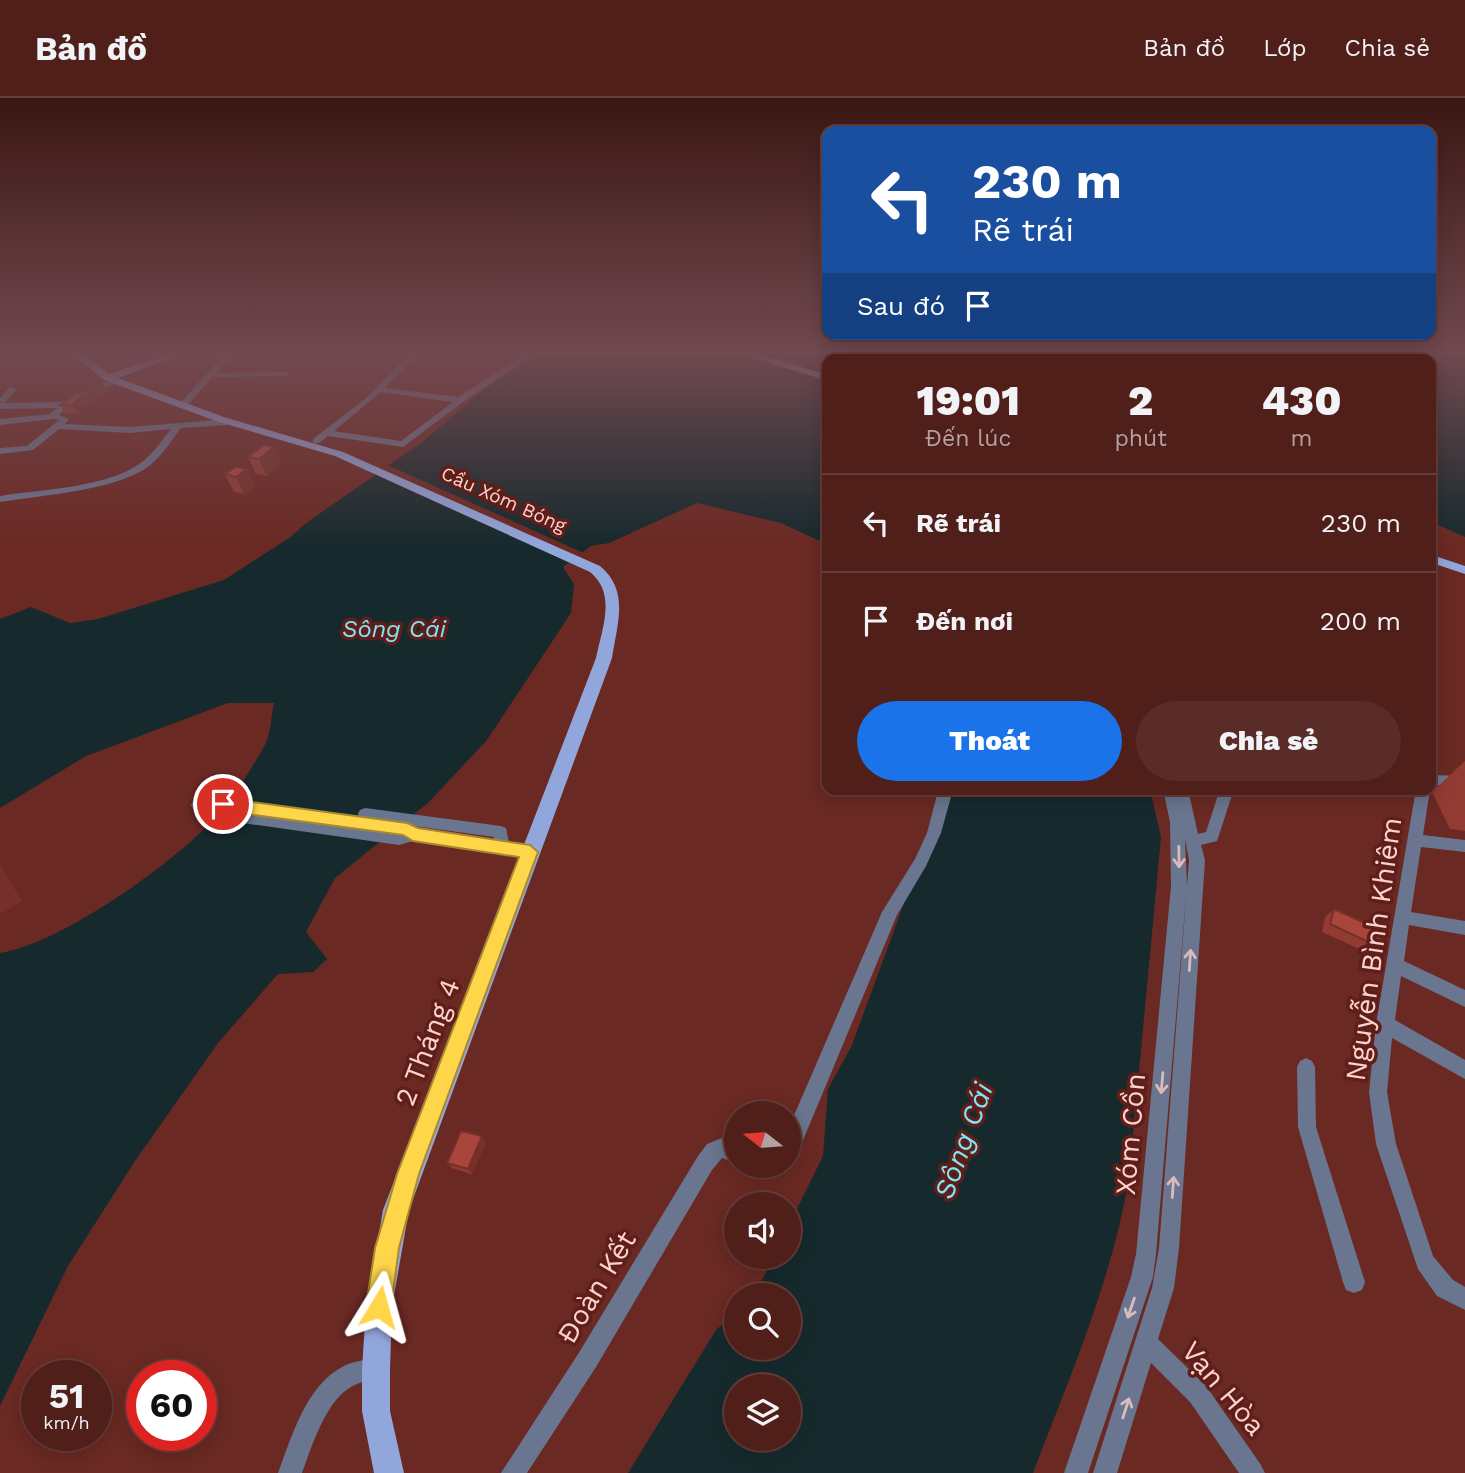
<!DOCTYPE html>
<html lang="vi">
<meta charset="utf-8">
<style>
body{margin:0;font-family:"Work Sans",sans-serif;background:#5a2c27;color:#f1f3f6;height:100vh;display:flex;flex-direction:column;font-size:26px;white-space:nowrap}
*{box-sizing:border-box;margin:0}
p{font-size:23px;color:#b4a2a2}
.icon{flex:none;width:38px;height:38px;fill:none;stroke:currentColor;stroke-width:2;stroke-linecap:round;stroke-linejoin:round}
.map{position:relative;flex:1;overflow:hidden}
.side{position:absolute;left:822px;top:256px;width:614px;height:441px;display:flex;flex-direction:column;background:#501f1a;border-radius:14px;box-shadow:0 4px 18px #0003,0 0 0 2px #673d39}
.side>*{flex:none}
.guide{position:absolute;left:822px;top:28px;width:614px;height:214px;border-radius:14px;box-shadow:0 4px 18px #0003,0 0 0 2px #673d39;background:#1a4fa0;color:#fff;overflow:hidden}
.needle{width:46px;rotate:287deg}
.buttons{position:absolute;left:724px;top:1003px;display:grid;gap:14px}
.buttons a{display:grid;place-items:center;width:77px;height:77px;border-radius:50%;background:#501f1a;box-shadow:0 4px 18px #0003,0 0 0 2px #673d39;font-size:35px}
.speed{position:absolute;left:21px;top:1262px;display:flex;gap:14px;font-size:35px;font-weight:700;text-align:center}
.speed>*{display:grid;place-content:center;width:91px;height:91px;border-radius:50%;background:#501f1a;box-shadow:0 4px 18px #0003,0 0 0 2px #673d39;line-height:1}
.speed small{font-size:18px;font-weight:400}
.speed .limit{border:10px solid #d22;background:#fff;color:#111}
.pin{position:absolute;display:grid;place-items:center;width:60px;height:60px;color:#fff;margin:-30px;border:4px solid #fff;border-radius:50%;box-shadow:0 2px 7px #0007}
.me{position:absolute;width:77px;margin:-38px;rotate:8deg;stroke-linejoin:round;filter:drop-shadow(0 0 5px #0008)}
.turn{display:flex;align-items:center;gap:24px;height:147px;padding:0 35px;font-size:32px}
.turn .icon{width:91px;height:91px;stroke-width:2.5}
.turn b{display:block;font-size:49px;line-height:60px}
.then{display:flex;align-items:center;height:66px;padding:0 35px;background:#0003;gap:14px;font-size:26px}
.eta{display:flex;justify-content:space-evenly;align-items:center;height:119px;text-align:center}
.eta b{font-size:42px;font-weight:800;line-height:49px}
.action{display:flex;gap:14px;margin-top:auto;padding:14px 35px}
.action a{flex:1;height:80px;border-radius:42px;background:#1a73e8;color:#fff;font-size:28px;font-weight:800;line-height:80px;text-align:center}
.action a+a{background:#5a2c27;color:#f1f3f6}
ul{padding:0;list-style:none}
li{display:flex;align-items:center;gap:21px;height:98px;padding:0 35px;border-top:2px solid #673d39}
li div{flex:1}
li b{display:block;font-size:26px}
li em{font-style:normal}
header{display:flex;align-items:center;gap:42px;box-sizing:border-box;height:98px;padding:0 35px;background:#501f1a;border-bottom:2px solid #673d39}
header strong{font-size:33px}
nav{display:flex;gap:38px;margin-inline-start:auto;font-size:24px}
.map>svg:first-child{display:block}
.water{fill:#162a2d;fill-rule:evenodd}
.pier{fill:#6b2923}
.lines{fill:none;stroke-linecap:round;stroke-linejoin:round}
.minor{fill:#6a758f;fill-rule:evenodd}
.major{fill:#91a6db;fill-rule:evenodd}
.wall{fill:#913b33}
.shaded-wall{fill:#763029}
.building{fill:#a9453b;stroke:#763029;stroke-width:2}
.oneway{stroke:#d8bcbd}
.route{fill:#ffd54a;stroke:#a68a30;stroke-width:2}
.labels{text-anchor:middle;stroke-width:7;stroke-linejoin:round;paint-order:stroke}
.far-street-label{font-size:19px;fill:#fcd3cc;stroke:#5f1e19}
.water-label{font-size:24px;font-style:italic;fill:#7fe6f6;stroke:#5f1e19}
.near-street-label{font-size:28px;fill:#fcd3cc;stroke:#5f1e19}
.near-water-label{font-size:28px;font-style:italic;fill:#7fe6f6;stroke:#5f1e19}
</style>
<header>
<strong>Bản đồ</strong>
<nav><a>Bản đồ</a><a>Lớp</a><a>Chia sẻ</a></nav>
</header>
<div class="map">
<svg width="1465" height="1375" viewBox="0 0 1465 1375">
<rect width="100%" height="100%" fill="#6b2923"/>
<path class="water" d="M543 254H1465V439L1432 424V261H828V444L824 445 781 425 697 405 609 445 591 448 563 469 574 486 571 515 487 642 429 704 335 780 306 834 327 861 313 874 278 876 218 945 135 1063 68 1168 0 1308V855C60 846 171 767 213 722 230 704 253 669 265 647 271 635 271 618 274 605H228L86 658 0 710V521L31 509 70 525 98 521 224 482 289 440 309 423 421 345 487 289Z
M952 691H1150L1161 739 1129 1080C1112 1182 1070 1278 1033 1375H628L716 1232 737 1213V1250H789V1197H754L774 1159 789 1158V1127L823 1058 828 991 852 947 904 805ZM737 1288H789V1340H737Z"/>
<path class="pier" d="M385 366 586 456 573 466 372 375Z"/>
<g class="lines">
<path class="minor" d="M226 254H235L217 275 286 274 290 276 286 278 212 279 187 308H181V304Z
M317 254H420L385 290 458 299 528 254H538L463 304 403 349 328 338 319 345H313V341L365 301 407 259ZM381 294 453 304 401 343 334 333Z
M115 281 119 283 118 285C96 292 76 301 59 317L69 321 65 326 130 329 228 321 232 324 228 327 181 330C171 343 162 358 149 368 115 393 42 397 0 404V398C42 391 108 390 142 364 154 355 162 342 171 331L130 335 59 331 33 352 0 356V350L27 348 59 322 53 321 0 327V321L50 316 57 310 0 311V300L10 289 17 291 4 305 63 304 87 291Z
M1432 677 1465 678V688L1432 687Z
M933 691H950L952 695 941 735 926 768 897 817 796 1059 789 1062V1029L882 814 915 761 927 735 937 697Z
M1163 691H1188L1198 736 1206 734 1220 691H1234L1217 743 1201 747 1205 762 1179 1150 1174 1190 1158 1241 1206 1288 1261 1367 1265 1375H1239L1190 1304 1151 1265 1117 1375H1093L1152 1190 1159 1150 1189 762 1185 741 1187 788 1156 1156 1153 1179 1088 1375H1064L1131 1179 1136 1156 1171 788 1170 724Z
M1416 691H1430L1423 737 1465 742V754L1421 749 1411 814 1465 823V837L1409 827 1404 863 1465 892V909L1401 878 1395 922 1465 962V981L1392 940 1387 994 1396 1046 1433 1158 1453 1182 1465 1189V1212L1437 1198 1418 1171 1376 1046 1369 994 1376 926Z
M198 701 210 704 223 701 359 719 358 716 360 712 365 710 501 728 506 730 509 745 535 750 537 754 535 758 530 760 413 743 399 747 214 721 205 714 193 711 191 707 193 703ZM414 728 494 739V743L417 732Z
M1306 960 1312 963 1315 969 1316 1029 1365 1184 1362 1192 1354 1195 1346 1192 1343 1184 1298 1029 1297 969 1300 963Z
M722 1040 737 1045V1065L722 1060 712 1072 596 1269 527 1375H501L580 1253 698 1058 707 1046Z
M376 1260 384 1263 387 1271 384 1279C375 1283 365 1282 357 1286 327 1297 312 1348 302 1375H278C292 1338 306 1287 344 1268 354 1263 365 1262 376 1260Z"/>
<path class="major" d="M70 254H81L109 276 173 254H189L118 280 224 319 343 354 600 468C630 493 617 526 612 560L409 1112 392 1209 390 1271V1313L404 1375H374L362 1313V1271L366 1209 383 1112 596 560C602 530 617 496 590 474L335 358 216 323 104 282Z
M734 254H751L828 277V283Z
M1432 457 1465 468V476L1432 465Z"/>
</g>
<path class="wall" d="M102 285 107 293 87 305 77 315H65L60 307Z
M274 349 282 366 267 378 256 376 248 359Z
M247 371 255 388 244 396 234 394 225 376Z
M1465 663V733L1450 731 1432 694Z
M1334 811 1379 849 1370 856 1322 834 1325 819Z
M486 1044 472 1076 452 1070 447 1065Z"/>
<path class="shaded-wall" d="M102 285 107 293 87 305 77 315 72 307 82 297Z
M274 349 282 366 267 378 259 361Z
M247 371 255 388 244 396 236 379Z
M0 767 22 803 0 816Z
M482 1038 486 1044 472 1076 468 1071Z"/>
<path class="building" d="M102 285 82 297 72 307H60L76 296Z
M264 347 274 349 259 361 248 359Z
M236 369 247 371 236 379 225 376Z
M1334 811 1383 833 1379 849 1330 826Z
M461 1033 482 1038 468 1071 447 1065Z"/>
<defs><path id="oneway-shaft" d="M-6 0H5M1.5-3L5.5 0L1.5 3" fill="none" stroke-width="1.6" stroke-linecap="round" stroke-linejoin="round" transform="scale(1.75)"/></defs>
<g class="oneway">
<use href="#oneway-shaft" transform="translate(1179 759) rotate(89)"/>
<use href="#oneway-shaft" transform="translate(1190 862) rotate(-86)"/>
<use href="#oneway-shaft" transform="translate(1162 985) rotate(95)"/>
<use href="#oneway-shaft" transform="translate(1173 1089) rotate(-86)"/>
<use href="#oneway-shaft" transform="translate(1131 1210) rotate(109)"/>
<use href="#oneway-shaft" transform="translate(1126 1310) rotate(-72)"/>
</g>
<linearGradient id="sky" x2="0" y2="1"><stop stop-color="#3b1713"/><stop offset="0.57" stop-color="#714950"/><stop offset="1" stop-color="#714950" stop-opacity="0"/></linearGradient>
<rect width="1465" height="447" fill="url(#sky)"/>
<path class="route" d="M223 700 407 725 418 730 530 747 538 754 419 1076 399 1150 391 1209 387 1218 379 1222 370 1218 366 1209 375 1150 397 1076 519 759 413 743 403 737 223 713 215 706Z"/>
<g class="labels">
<g class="far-street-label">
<text transform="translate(504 401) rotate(24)" y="7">Cầu Xóm Bóng</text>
</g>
<g class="water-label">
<text x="394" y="539">Sông Cái</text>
</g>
<g class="near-street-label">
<text transform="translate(1373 851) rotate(-82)" y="10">Nguyễn Bình Khiêm</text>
<text transform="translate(427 944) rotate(-69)" y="10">2 Tháng 4</text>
<text transform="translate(1130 1036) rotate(-85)" y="10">Xóm Cồn</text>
<text transform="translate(596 1189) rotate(-59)" y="10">Đoàn Kết</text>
<text transform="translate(1224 1290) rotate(50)" y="10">Vạn Hòa</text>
</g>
<g class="near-water-label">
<text transform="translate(963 1043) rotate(-70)" y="10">Sông Cái</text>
</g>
</g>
</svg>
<div class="buttons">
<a><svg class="needle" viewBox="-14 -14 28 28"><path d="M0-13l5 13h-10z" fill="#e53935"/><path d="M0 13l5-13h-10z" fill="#b4a2a2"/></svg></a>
<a><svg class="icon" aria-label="sound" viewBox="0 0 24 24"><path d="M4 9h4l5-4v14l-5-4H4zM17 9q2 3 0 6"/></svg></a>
<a><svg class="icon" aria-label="search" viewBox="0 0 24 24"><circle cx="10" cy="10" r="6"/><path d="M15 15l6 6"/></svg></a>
<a><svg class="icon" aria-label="layers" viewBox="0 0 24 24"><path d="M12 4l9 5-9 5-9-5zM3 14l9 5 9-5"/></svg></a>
</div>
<div class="speed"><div>51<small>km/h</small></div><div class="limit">60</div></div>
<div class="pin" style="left:223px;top:706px;background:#d93025"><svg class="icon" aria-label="arrive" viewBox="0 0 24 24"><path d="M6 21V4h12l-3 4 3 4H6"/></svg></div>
<svg class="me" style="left:379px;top:1209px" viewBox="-20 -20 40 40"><path d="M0-17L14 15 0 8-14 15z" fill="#ffd54a" stroke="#fff" stroke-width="4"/></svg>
<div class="guide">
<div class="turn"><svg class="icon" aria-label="left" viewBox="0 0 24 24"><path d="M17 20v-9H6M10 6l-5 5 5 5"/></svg><div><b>230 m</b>Rẽ trái</div></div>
<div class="then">Sau đó<svg class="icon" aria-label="arrive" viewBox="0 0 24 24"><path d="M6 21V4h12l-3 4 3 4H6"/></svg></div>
</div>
<section class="side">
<div class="eta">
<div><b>19:01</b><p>Đến lúc</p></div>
<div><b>2</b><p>phút</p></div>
<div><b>430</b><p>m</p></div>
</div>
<ul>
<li><svg class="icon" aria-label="left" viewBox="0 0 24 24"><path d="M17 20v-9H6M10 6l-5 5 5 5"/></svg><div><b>Rẽ trái</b></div><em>230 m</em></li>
<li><svg class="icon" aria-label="arrive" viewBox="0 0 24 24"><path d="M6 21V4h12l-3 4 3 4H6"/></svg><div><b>Đến nơi</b></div><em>200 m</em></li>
</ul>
<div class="action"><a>Thoát</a><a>Chia sẻ</a></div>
</section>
</div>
